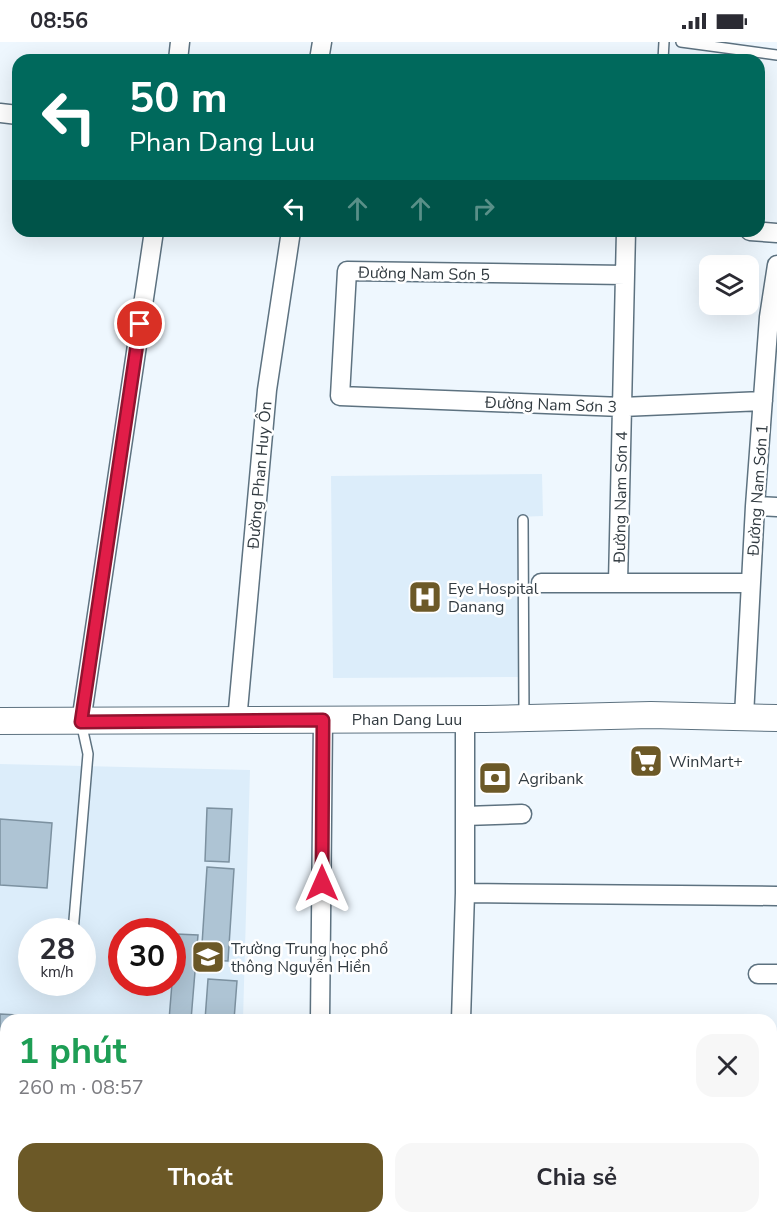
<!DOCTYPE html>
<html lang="vi">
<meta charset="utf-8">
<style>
body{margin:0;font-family:"Nunito Sans",sans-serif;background:#f7f7f7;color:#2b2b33;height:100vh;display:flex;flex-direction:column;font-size:22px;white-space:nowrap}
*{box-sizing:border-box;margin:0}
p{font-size:20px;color:#7c7c81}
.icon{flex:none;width:33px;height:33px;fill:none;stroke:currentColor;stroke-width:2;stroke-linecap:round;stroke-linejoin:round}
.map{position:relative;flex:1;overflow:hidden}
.sheet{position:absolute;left:0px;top:972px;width:777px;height:210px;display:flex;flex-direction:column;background:#fff;border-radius:18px 18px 0 0;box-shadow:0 6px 24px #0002}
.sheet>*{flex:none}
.top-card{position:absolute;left:12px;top:12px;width:753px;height:183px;border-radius:18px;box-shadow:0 6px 24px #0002;background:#00695c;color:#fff;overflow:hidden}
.fabs{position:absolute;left:699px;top:213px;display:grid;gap:12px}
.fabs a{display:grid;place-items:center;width:60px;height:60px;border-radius:12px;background:#fff;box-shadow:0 6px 24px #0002;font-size:30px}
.speed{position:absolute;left:18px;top:876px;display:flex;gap:12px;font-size:30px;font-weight:700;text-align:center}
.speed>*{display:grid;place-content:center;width:78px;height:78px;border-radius:50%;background:#fff;box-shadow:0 6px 24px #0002;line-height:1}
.speed small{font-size:15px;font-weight:400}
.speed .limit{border:9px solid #d22;background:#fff;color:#111}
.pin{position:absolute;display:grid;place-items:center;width:51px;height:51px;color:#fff;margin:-26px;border:3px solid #fff;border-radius:50%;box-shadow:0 2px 6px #0007}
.me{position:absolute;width:66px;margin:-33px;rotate:0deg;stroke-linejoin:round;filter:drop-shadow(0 0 4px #0008)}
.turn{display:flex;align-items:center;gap:21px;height:126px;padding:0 18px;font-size:27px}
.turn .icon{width:78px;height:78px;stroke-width:2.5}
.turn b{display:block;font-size:42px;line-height:51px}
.lanes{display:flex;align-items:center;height:57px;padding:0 18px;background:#0003;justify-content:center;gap:30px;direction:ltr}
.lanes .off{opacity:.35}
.round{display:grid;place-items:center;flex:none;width:63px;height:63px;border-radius:18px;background:#f7f7f7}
.head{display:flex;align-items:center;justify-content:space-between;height:102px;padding:0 18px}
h1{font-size:36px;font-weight:700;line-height:45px;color:#1e9e55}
.cta{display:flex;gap:12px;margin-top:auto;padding:12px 18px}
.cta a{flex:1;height:69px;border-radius:18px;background:#6c5927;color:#fff;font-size:24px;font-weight:700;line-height:69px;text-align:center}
.cta a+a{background:#f7f7f7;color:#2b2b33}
.status{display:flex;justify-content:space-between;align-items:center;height:42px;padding:0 30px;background:#fff;direction:ltr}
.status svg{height:16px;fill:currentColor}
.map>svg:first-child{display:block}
.built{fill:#dcedfa;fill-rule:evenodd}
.building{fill:#aec4d4;stroke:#7c91a0;stroke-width:1.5}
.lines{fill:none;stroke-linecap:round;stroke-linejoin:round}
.lane-casing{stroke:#5d7280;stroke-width:12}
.street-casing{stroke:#5d7280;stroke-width:21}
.secondary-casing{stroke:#5d7280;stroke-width:28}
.lane{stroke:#fff;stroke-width:9}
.street{stroke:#fff;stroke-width:18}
.secondary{stroke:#fff;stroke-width:26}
.route-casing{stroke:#92132f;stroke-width:15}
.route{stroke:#e11d48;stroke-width:10}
.labels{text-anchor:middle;stroke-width:5;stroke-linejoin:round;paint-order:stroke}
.street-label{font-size:16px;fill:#323b41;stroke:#fff}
.poi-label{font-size:16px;fill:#323b41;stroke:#fff;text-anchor:start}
</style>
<div class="status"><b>08:56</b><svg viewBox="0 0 49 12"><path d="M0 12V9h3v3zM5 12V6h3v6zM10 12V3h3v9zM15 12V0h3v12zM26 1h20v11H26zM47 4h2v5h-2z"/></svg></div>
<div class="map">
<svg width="777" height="1182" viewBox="0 0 777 1182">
<rect width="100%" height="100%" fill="#eef7fe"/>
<path class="built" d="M542 432 543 474 517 475 519 635 333 636 331 434Z
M0 722 250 728 243 978H6V1069L0 1068ZM32 890H82V940H32ZM122 890H172V940H122Z"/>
<path class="building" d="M207 766 232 767 229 820 205 819Z
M0 777 52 781 47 846 0 843Z
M207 825 234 827 228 919 201 918Z
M176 892 198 893 191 978H169Z
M208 937 237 939 234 978H205Z
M0 972 105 978H6V993H0Z
M0 1023H6V1050H0Z"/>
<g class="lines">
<defs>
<path id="lane" d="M681 0 777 13
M663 18 664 0
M523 478 524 674
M73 890 88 712 81 680"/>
<path id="street" d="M178 18 180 0
M319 18 322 0
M0 71 18 73
M750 189 777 191
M625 233 347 229 340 354 622 365 763 359
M755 464 777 465
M541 541H750
M618 541 626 189
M744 674 755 464 769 275 777 223
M237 679 267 348 291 189
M81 680 154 189
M465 774 522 772
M465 851 777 854
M758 932H777
M320 978 323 678
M461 978 465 851V677
M771 1008H777
M0 1084 6 1085
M3 1182 6 1162
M156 1182V1176
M312 1182 313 1176
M458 1182V1176"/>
<path id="secondary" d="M0 679 485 677 651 673 777 676"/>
</defs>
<use href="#lane" class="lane-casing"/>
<use href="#street" class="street-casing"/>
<use href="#secondary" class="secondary-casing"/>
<use href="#lane" class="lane"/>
<use href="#street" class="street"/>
<use href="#secondary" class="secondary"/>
</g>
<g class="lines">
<defs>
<path id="route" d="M140 282 81 680 323 678 322 841"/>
</defs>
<use href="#route" class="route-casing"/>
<use href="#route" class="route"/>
</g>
<defs>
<symbol id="hospital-square" viewBox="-11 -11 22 22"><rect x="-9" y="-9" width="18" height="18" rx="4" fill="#6c5927" stroke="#fff"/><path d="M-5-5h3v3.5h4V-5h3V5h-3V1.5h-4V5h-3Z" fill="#fff"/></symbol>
<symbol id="supermarket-square" viewBox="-11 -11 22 22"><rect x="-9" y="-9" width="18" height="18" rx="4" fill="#6c5927" stroke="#fff"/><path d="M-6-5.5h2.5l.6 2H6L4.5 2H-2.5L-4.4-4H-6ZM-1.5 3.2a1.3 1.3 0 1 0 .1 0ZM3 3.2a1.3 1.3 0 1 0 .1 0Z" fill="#fff"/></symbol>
<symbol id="bank-square" viewBox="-11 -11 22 22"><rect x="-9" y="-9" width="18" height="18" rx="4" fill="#6c5927" stroke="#fff"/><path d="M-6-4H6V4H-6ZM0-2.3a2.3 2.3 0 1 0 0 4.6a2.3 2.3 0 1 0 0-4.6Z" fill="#fff"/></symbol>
<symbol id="school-square" viewBox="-11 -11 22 22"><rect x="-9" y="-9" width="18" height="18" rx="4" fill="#6c5927" stroke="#fff"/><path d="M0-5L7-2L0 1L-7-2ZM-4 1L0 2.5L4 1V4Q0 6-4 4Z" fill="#fff"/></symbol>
</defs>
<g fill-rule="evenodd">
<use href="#hospital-square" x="406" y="536" width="38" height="38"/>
<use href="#supermarket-square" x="627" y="700" width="38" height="38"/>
<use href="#bank-square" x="476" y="717" width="38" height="38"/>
<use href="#school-square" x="189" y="896" width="38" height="38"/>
</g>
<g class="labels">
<g class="street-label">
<text transform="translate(424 231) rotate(1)" y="6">Đường Nam Sơn 5</text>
<text transform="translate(551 362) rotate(2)" y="6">Đường Nam Sơn 3</text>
<text transform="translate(259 433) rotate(-85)" y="6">Đường Phan Huy Ôn</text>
<text transform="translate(757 448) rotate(-86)" y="6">Đường Nam Sơn 1</text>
<text transform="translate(620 455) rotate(-89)" y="6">Đường Nam Sơn 4</text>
<text x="407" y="683">Phan Dang Luu</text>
</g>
<g class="poi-label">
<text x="448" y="552">Eye Hospital<tspan x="448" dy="18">Danang</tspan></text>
<text x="669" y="725">WinMart+</text>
<text x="518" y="742">Agribank</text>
<text x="231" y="912">Trường Trung học phổ<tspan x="231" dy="18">thông Nguyễn Hiền</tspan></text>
</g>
</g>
</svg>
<div class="fabs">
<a><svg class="icon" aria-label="layers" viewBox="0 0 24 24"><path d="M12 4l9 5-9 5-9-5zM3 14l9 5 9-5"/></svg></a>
</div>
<div class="speed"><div>28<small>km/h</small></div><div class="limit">30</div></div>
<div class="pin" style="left:140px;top:282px;background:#d93025"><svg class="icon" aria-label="arrive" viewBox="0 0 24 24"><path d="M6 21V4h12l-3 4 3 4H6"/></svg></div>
<svg class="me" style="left:322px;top:841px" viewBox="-20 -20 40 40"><path d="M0-17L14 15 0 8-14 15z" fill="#e11d48" stroke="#fff" stroke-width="4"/></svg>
<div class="top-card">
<div class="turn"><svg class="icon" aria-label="left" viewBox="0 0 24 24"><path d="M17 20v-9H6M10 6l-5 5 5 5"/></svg><div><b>50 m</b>Phan Dang Luu</div></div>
<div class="lanes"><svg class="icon" aria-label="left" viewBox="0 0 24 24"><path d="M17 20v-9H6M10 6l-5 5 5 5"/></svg><svg class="icon off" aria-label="ahead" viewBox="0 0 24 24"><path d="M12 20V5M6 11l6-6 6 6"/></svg><svg class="icon off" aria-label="ahead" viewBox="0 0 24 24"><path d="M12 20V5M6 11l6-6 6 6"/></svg><svg class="icon off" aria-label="right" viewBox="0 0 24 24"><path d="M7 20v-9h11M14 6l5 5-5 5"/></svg></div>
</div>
<section class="sheet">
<div class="head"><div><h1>1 phút</h1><p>260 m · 08:57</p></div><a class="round"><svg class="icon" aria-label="close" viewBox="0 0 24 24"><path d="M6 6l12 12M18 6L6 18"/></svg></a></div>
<div class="cta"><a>Thoát</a><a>Chia sẻ</a></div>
</section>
</div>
